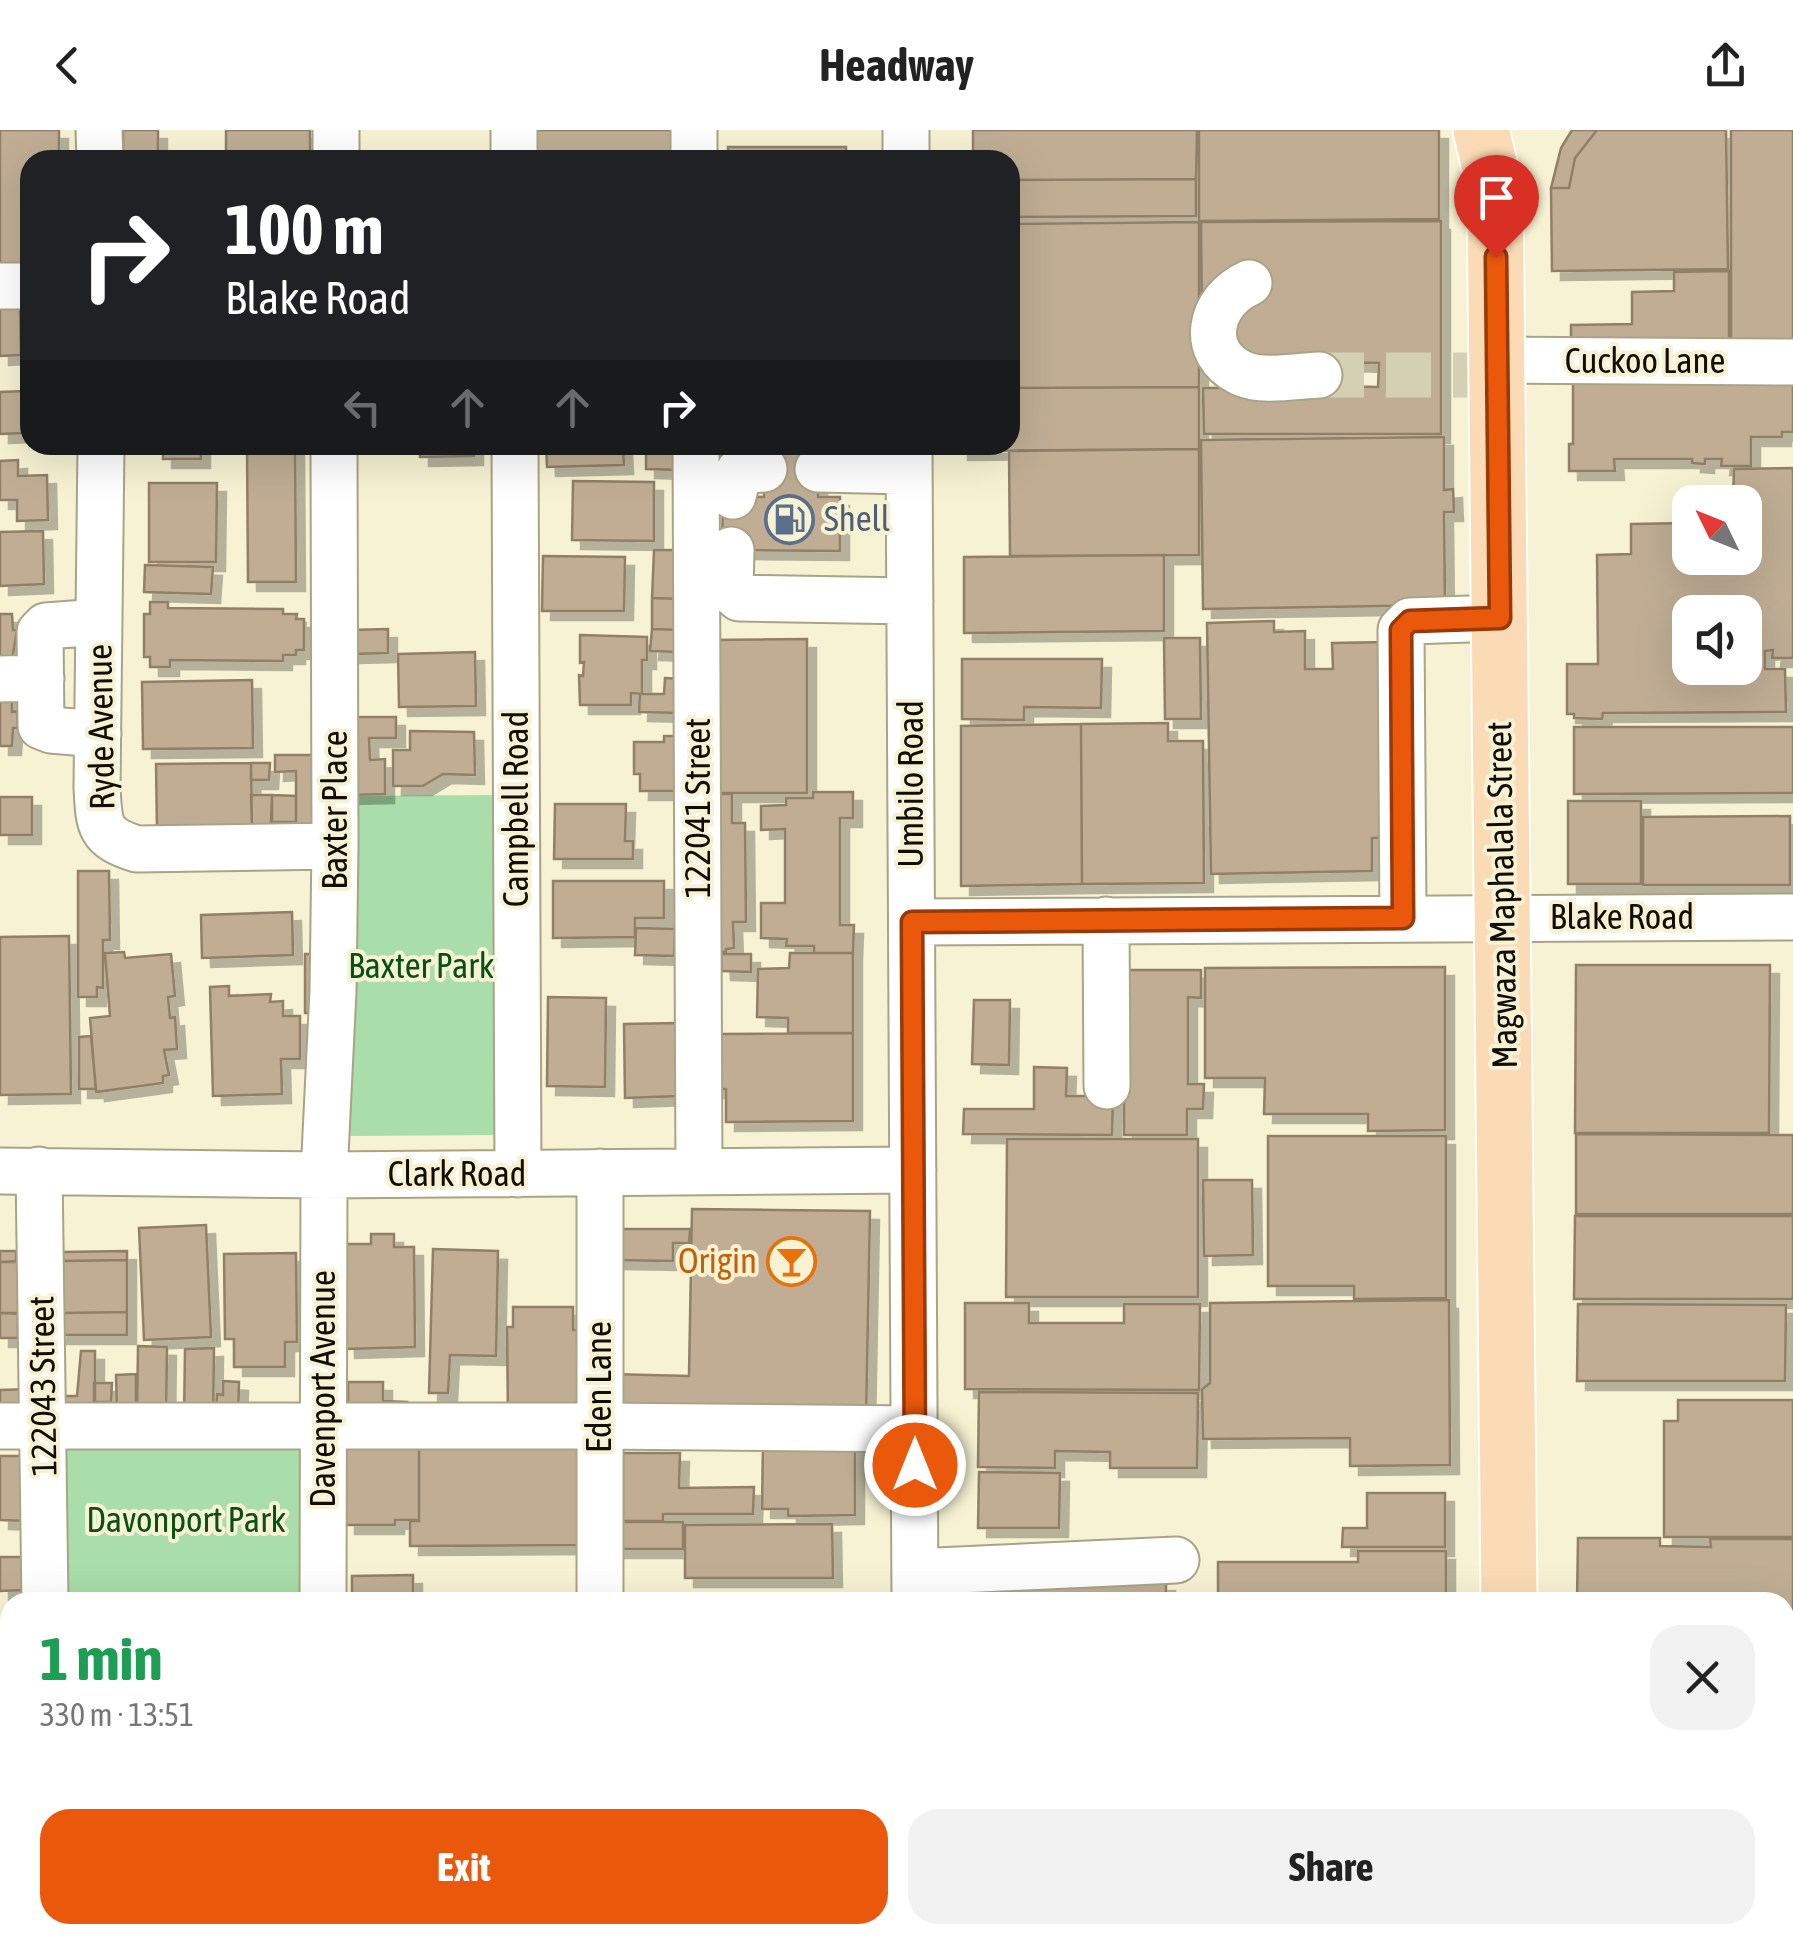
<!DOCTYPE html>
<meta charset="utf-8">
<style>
body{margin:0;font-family:"Asap Condensed",sans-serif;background:#f2f2f2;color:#222;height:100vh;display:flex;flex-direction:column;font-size:38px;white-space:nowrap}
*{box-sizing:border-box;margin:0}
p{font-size:32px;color:#767676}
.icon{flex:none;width:55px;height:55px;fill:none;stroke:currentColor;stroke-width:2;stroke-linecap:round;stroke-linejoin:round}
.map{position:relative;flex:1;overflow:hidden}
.details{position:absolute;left:0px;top:1462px;width:1795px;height:352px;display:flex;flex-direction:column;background:#fff;border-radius:30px 30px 0 0;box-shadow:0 10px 40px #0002}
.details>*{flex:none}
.banner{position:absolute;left:20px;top:20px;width:1000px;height:305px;border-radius:30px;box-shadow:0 10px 40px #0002;background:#202124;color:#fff;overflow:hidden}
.needle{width:65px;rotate:313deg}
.controls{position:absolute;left:1672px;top:355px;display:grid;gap:20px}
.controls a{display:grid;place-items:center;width:90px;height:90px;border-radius:20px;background:#fff;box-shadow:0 10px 40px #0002;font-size:50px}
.pin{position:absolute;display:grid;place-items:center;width:85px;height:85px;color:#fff;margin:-102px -42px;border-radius:50% 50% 50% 0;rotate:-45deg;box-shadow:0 0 10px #0007}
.pin .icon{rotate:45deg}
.me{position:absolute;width:110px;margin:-55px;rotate:0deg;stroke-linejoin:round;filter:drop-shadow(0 0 8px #0008)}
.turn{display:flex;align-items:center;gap:35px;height:210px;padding:0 40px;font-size:45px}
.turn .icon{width:130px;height:130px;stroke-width:2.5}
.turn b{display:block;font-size:70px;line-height:85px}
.lanes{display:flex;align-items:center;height:95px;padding:0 40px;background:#0003;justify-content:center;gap:50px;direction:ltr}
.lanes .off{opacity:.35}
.round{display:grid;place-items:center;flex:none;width:105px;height:105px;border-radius:30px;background:#f2f2f2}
.summary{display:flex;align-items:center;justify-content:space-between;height:170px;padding:0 40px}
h1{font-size:60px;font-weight:700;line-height:75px;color:#1e9e55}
.cta{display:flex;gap:20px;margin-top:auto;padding:20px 40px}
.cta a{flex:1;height:115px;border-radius:30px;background:#ea580c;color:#fff;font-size:40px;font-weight:700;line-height:115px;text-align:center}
.cta a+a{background:#f2f2f2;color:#222}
header{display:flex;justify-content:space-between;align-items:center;height:130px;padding:0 40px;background:#fff;font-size:45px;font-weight:700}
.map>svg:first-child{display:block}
.green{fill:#a9dda9}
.building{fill:#c0ad94;stroke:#917f68;stroke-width:2.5;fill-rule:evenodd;filter:url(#shadow)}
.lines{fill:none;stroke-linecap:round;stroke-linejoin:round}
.minor-tunnel{stroke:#d4d0b4;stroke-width:45;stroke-dasharray:45 22;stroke-linecap:butt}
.minor-casing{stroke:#a9a387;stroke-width:49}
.major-casing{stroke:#fff;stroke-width:59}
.minor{stroke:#fff;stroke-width:45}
.major{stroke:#fbdbb6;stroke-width:55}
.route-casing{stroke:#983908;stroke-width:25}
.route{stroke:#ea580c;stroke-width:18}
.labels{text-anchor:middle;stroke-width:8;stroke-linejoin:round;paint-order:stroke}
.street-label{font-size:35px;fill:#100e04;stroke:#f7f2d3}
.service-label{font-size:35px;fill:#4e5e75;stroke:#f7f2d3;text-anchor:start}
.park-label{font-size:35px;fill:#075212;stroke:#f7f2d3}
.food-label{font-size:35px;fill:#c56008;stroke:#f7f2d3;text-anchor:end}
</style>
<header><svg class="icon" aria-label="back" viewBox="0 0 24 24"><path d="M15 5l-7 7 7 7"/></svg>Headway<svg class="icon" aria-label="share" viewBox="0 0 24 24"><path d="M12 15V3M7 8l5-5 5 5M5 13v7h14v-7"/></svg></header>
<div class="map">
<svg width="1793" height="1813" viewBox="0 0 1793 1813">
<defs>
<filter id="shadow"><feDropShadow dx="9" dy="9" stdDeviation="0" flood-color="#0004"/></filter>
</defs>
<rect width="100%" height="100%" fill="#f7f2d3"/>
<path class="green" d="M501 665 502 1005 341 1006 340 666Z
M311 1306 312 1472H61L60 1308Z"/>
<path class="building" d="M0 0H59V30H30V146H0Z
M123 0H158V30H123Z
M226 0H310V30H226Z
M533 0H684V30H533Z
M973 0H1197L1196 49 1010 50V30H973Z
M1199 0H1439V89L1199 91Z
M1572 0H1597L1575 28 1569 58H1551L1561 18Z
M1597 0H1726L1728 139 1552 141 1551 58H1569L1575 28Z
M1731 0H1793V214H1731Z
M728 17H846V30H707H728Z
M1196 49V86L1010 87V50Z
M1441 91V304H1204L1203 258 1321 257 1231 219 1202 188 1201 92ZM1335 232 1379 233 1378 257 1334 256Z
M1199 92V257L1010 258V94Z
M1729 141V221L1571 222V195L1632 194V162L1674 161V142Z
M20 178 21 225 0 226V179Z
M1573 253H1793V302H1782V307H1751V336H1721L1722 329H1705V334L1692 333V329H1614L1615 341H1569V314H1573Z
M1199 257V319L959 321V315H1010V258Z
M25 261V303L0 304V262Z
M1444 307V360L1453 359 1454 382H1444L1445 475 1203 479 1201 310Z
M163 315H201V329H163Z
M247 315H295L296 452H248Z
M420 315H474V326L420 327Z
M546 315H623L624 335 547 337Z
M646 315H683L682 340 646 339Z
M765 315H819L818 367H840V421L722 420 723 366 764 367Z
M1199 319V425L1010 426 1009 321Z
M18 330V346L47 345 48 390 17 391V370H0V331Z
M1793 338V528H1772L1773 520 1765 521V539H1785L1786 582 1603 583 1602 589 1574 588V584H1567V534H1598L1597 425 1631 424V394L1690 393V428H1745V372H1733L1734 339ZM1690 482H1745V538H1690Z
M573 351 654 352V411L572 410Z
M149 353H217L216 432H149Z
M43 401 44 454 0 456V402Z
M654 420H683L682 469 652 468Z
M1164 425V501L964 503V427Z
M543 426 625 427 624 481H542Z
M145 435 213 437 211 464 144 462Z
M652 468 682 469V500L652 499Z
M150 472H168V478L283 479V484H297L296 489H304V520H296V525H283V531L170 530V537H150V527H144V484H150Z
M0 484H12L13 500H17L11 536H0Z
M1274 491V502L1305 501V539H1333L1332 513 1388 512 1391 708H1372V741L1211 744 1207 493Z
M388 499V523L351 524V500Z
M652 499 682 500 681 522 650 521Z
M580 505 647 507V530H642V564L631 563V575H580L579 545 583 546 584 532 580 533Z
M1164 508H1200L1201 589H1165Z
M807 509V663H707V510Z
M475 522 476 576 399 577 398 524Z
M962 529H1102L1101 578 1024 577V590L962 589Z
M665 548 683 549 682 583 639 582 640 564H664Z
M252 550 253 618 143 619 142 552Z
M0 564H12V582L17 581 18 598H13L12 616H0Z
M344 587H396V608H369L370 630 385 629V664L344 665Z
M1168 593V611H1203L1204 753 1082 754 1081 594Z
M1081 594 1082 754 961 756V596Z
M1574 597H1793V663L1574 664Z
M410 601 474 602 475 645 443 644 423 656H393V620H410Z
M664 606H682L681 661H640V644H634V612H664Z
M275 625H316L321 705H296V641L275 642Z
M251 633 252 699 157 700 156 634Z
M251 633H270L269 650H251Z
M813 662H853V688H840V795H854L853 823H814V816H786L787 809 761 808V773H785V699L761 700V676L786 675V668H813Z
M712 664H732V693H745L746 792H733L734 818 726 819V822H713Z
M251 665H272V698L252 699Z
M272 665 296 666V692H271Z
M0 667H32V705H0Z
M1568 671H1641V754H1568Z
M555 674H626L625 711H633V729H554Z
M1790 686V755H1643V687Z
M78 741H109L110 810H103V858L97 857V867H78Z
M553 751H664V788H635V807L553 808Z
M292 782 293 825 202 828 201 785Z
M636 798 675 799 674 826 635 825Z
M69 806 71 964 0 965V807Z
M124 822 125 828 171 824 175 866 168 867 170 888 175 887 177 919 164 920 169 945 163 946V953L96 962 90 888 110 886 105 823Z
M790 823H853V903H788V888L757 887 758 839 789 838Z
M305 824H323V883H305Z
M721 824H751V842L722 841Z
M1576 835H1770L1769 1003H1575Z
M1445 837V1000L1368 1001V984H1264L1265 948H1205V838Z
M1124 840H1201V868L1188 867V954H1204L1203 979H1187V1005H1124Z
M229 856V866L271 864 270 872 283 871V886H300V929H281L282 964 213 966 210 857Z
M548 867 606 868 605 957 547 956Z
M974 870H1010L1009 935 972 934Z
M680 893V966L625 968 624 894Z
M853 903V991L726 992V959H713V904Z
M91 906 96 959H79V907Z
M1034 937 1067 938 1066 966H1113L1112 1005 963 1004 964 979H1034Z
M1576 1004 1793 1005V1084H1576Z
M1268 1006H1446V1168L1354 1169V1156H1268Z
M1007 1009H1198V1167H1006Z
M1203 1050H1252L1253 1125 1204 1126Z
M692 1079 870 1081 866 1289 609 1286 610 1244 689 1246Z
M1575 1086H1793V1169H1574Z
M206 1095 211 1207 144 1210 139 1098Z
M610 1099H690L689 1113H673V1131L610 1130Z
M371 1104H394V1117H414L415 1217 346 1219 345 1114H371Z
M433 1119 498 1121 496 1226 450 1225 448 1263H429Z
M0 1121H16V1132H0Z
M127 1121V1130L63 1131 62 1122Z
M296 1123 297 1212H285V1237H234V1209H225L224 1124Z
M127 1130V1182L62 1183 63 1131Z
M23 1131V1184L0 1183V1132Z
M1449 1170 1450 1335 1350 1336V1308L1203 1309 1202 1259 1210 1253V1173Z
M965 1173H1029V1193H1124V1174H1200L1199 1260 965 1259Z
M1578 1174 1786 1175 1785 1251H1577Z
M513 1177H573V1200H577L578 1286 508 1287 507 1197H513Z
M127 1182V1205H57L62 1183Z
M0 1183H18V1208H0Z
M138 1216 167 1217 166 1288H137Z
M214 1218 213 1289H184L185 1219Z
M81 1221H95V1289H56V1266H77Z
M136 1244V1280L117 1281 116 1245Z
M223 1251 239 1252 238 1289 216 1287 217 1264 223 1265Z
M348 1252H383V1271L407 1272 408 1287H348Z
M94 1253H112L111 1272H94Z
M32 1259V1288L0 1289V1260Z
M979 1262 1198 1263 1197 1338H1110V1322L1055 1321V1338L978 1337Z
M1678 1270H1793V1407H1664V1291H1678Z
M346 1308 419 1309V1390H395V1395H346Z
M588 1311V1415L410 1416V1391H419V1312Z
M763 1311H855V1385L788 1386V1379H762Z
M623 1323H680L679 1358 754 1357 753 1384H663V1391H623Z
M0 1326H33L32 1391 0 1390Z
M979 1342 1060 1343 1059 1398H978Z
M1367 1363H1445V1417H1342L1343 1398H1367Z
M613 1392H683V1419H613Z
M832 1394 833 1448H685V1395Z
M1578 1408H1660V1416L1711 1417 1710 1409H1793V1487H1785V1472H1577Z
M1358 1421H1446V1472H1218V1432H1358Z
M0 1427H24L25 1460 0 1461Z
M413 1445V1472H352V1446Z
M1166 1452V1472H1004V1458Z
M1785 1544H1793V1583H1785Z
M1793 1583V1813H1577V1805H1785V1584Z
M0 1715H10V1738H0Z
M10 1797V1805H33V1813H0V1798Z
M184 1805H261V1813H184Z
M454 1805H547V1813H454Z
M615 1805H855V1813H615Z
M855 1805H876V1813H855Z
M965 1805H1129V1813H965Z
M1129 1805H1168V1813H1129Z
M1207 1805H1447V1813H1207Z"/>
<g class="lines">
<path class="minor-tunnel" d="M1319 245H1497"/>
<defs>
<path id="minor" d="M99 0 100 30
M514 0V30
M694 0V30
M906 0V30
M336 30V0
M1249 153C1209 171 1198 222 1241 243 1262 253 1296 246 1319 245
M0 156H30
M1497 230 1793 232
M101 315 97 657C99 695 98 707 137 719L335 716
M515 315 518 1044
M696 315 699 1041
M909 315 915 1472
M818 339 909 341
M733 366 739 341 764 339
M731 420 730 460 739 468 910 471
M0 549 41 548
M98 604 51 600 41 596 40 502 46 496 99 492
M1403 788 1401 500 1410 491 1499 488
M1106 790 1107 956
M912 792 1793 787
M39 1040 45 1472
M0 1041 324 1045 913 1040
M0 1296H599L915 1299
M915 1442 1176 1430
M323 1472 324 1045 333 861 335 716 334 315
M600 1472V1042
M323 1805V1813
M603 1805V1813
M917 1805V1813
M48 1813V1805"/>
<path id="major" d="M1481 0 1495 58 1509 1472
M1511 1805V1813"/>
</defs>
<use href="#minor" class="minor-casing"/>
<use href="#major" class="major-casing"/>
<use href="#minor" class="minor"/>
<use href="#major" class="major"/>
</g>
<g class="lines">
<defs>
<path id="route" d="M915 1335 912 792 1403 788 1401 500 1410 491 1500 488 1496 127"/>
</defs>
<use href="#route" class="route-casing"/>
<use href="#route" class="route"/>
</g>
<defs>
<symbol id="fuel-ring" viewBox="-11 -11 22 22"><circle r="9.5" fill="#f7f2d3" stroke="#5c6f8a" stroke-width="1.5"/><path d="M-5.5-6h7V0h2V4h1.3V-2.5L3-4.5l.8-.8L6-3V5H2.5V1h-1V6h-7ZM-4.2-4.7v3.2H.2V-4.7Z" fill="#5c6f8a"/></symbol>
<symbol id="bar-ring" viewBox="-11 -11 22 22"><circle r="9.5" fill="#f7f2d3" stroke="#e8710a" stroke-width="1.5"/><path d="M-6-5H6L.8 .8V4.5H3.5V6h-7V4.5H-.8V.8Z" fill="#e8710a"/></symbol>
</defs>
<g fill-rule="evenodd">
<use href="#fuel-ring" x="762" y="362" width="55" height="55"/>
<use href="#bar-ring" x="764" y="1104" width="55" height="55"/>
</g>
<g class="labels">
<g class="street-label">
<text x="1645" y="243">Cuckoo Lane</text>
<text transform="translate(101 597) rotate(-91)" y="12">Ryde Avenue</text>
<text transform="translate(911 654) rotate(-90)" y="12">Umbilo Road</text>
<text transform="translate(698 678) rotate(-90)" y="12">122041 Street</text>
<text transform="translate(516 679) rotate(-90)" y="12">Campbell Road</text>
<text transform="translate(335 680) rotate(-90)" y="12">Baxter Place</text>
<text transform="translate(1502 765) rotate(-91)" y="12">Magwaza Maphalala Street</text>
<text x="1622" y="799">Blake Road</text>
<text x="457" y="1056">Clark Road</text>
<text transform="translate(43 1256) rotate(-91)" y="12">122043 Street</text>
<text transform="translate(599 1257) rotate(-90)" y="12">Eden Lane</text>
<text transform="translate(323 1259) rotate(-90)" y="12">Davenport Avenue</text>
</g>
<g class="service-label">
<text x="824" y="401">Shell</text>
</g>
<g class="park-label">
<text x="421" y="848">Baxter Park</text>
<text x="186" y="1402">Davonport Park</text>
</g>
<g class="food-label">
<text x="757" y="1143">Origin</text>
</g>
</g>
</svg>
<div class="controls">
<a><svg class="needle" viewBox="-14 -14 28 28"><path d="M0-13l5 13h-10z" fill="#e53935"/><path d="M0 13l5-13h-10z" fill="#767676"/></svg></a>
<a><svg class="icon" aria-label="sound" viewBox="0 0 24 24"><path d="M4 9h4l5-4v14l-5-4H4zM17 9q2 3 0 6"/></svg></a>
</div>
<div class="pin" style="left:1496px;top:127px;background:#d93025"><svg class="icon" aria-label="arrive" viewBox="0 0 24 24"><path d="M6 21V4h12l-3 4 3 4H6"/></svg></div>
<svg class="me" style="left:915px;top:1335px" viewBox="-20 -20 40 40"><circle r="17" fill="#ea580c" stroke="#fff" stroke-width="3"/><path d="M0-11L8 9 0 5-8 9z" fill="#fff"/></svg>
<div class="banner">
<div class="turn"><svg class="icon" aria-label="right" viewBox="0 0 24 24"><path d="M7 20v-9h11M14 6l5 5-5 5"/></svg><div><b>100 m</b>Blake Road</div></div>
<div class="lanes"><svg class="icon off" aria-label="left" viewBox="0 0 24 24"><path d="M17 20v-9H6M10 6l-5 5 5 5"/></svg><svg class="icon off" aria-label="ahead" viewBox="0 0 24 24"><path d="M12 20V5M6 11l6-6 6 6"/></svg><svg class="icon off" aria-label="ahead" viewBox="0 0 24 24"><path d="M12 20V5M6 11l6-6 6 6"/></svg><svg class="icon" aria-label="right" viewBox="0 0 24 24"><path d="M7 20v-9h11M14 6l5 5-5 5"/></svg></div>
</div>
<section class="details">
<div class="summary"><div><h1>1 min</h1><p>330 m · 13:51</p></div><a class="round"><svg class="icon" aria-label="close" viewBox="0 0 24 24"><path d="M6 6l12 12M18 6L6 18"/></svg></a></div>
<div class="cta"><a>Exit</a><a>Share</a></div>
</section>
</div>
